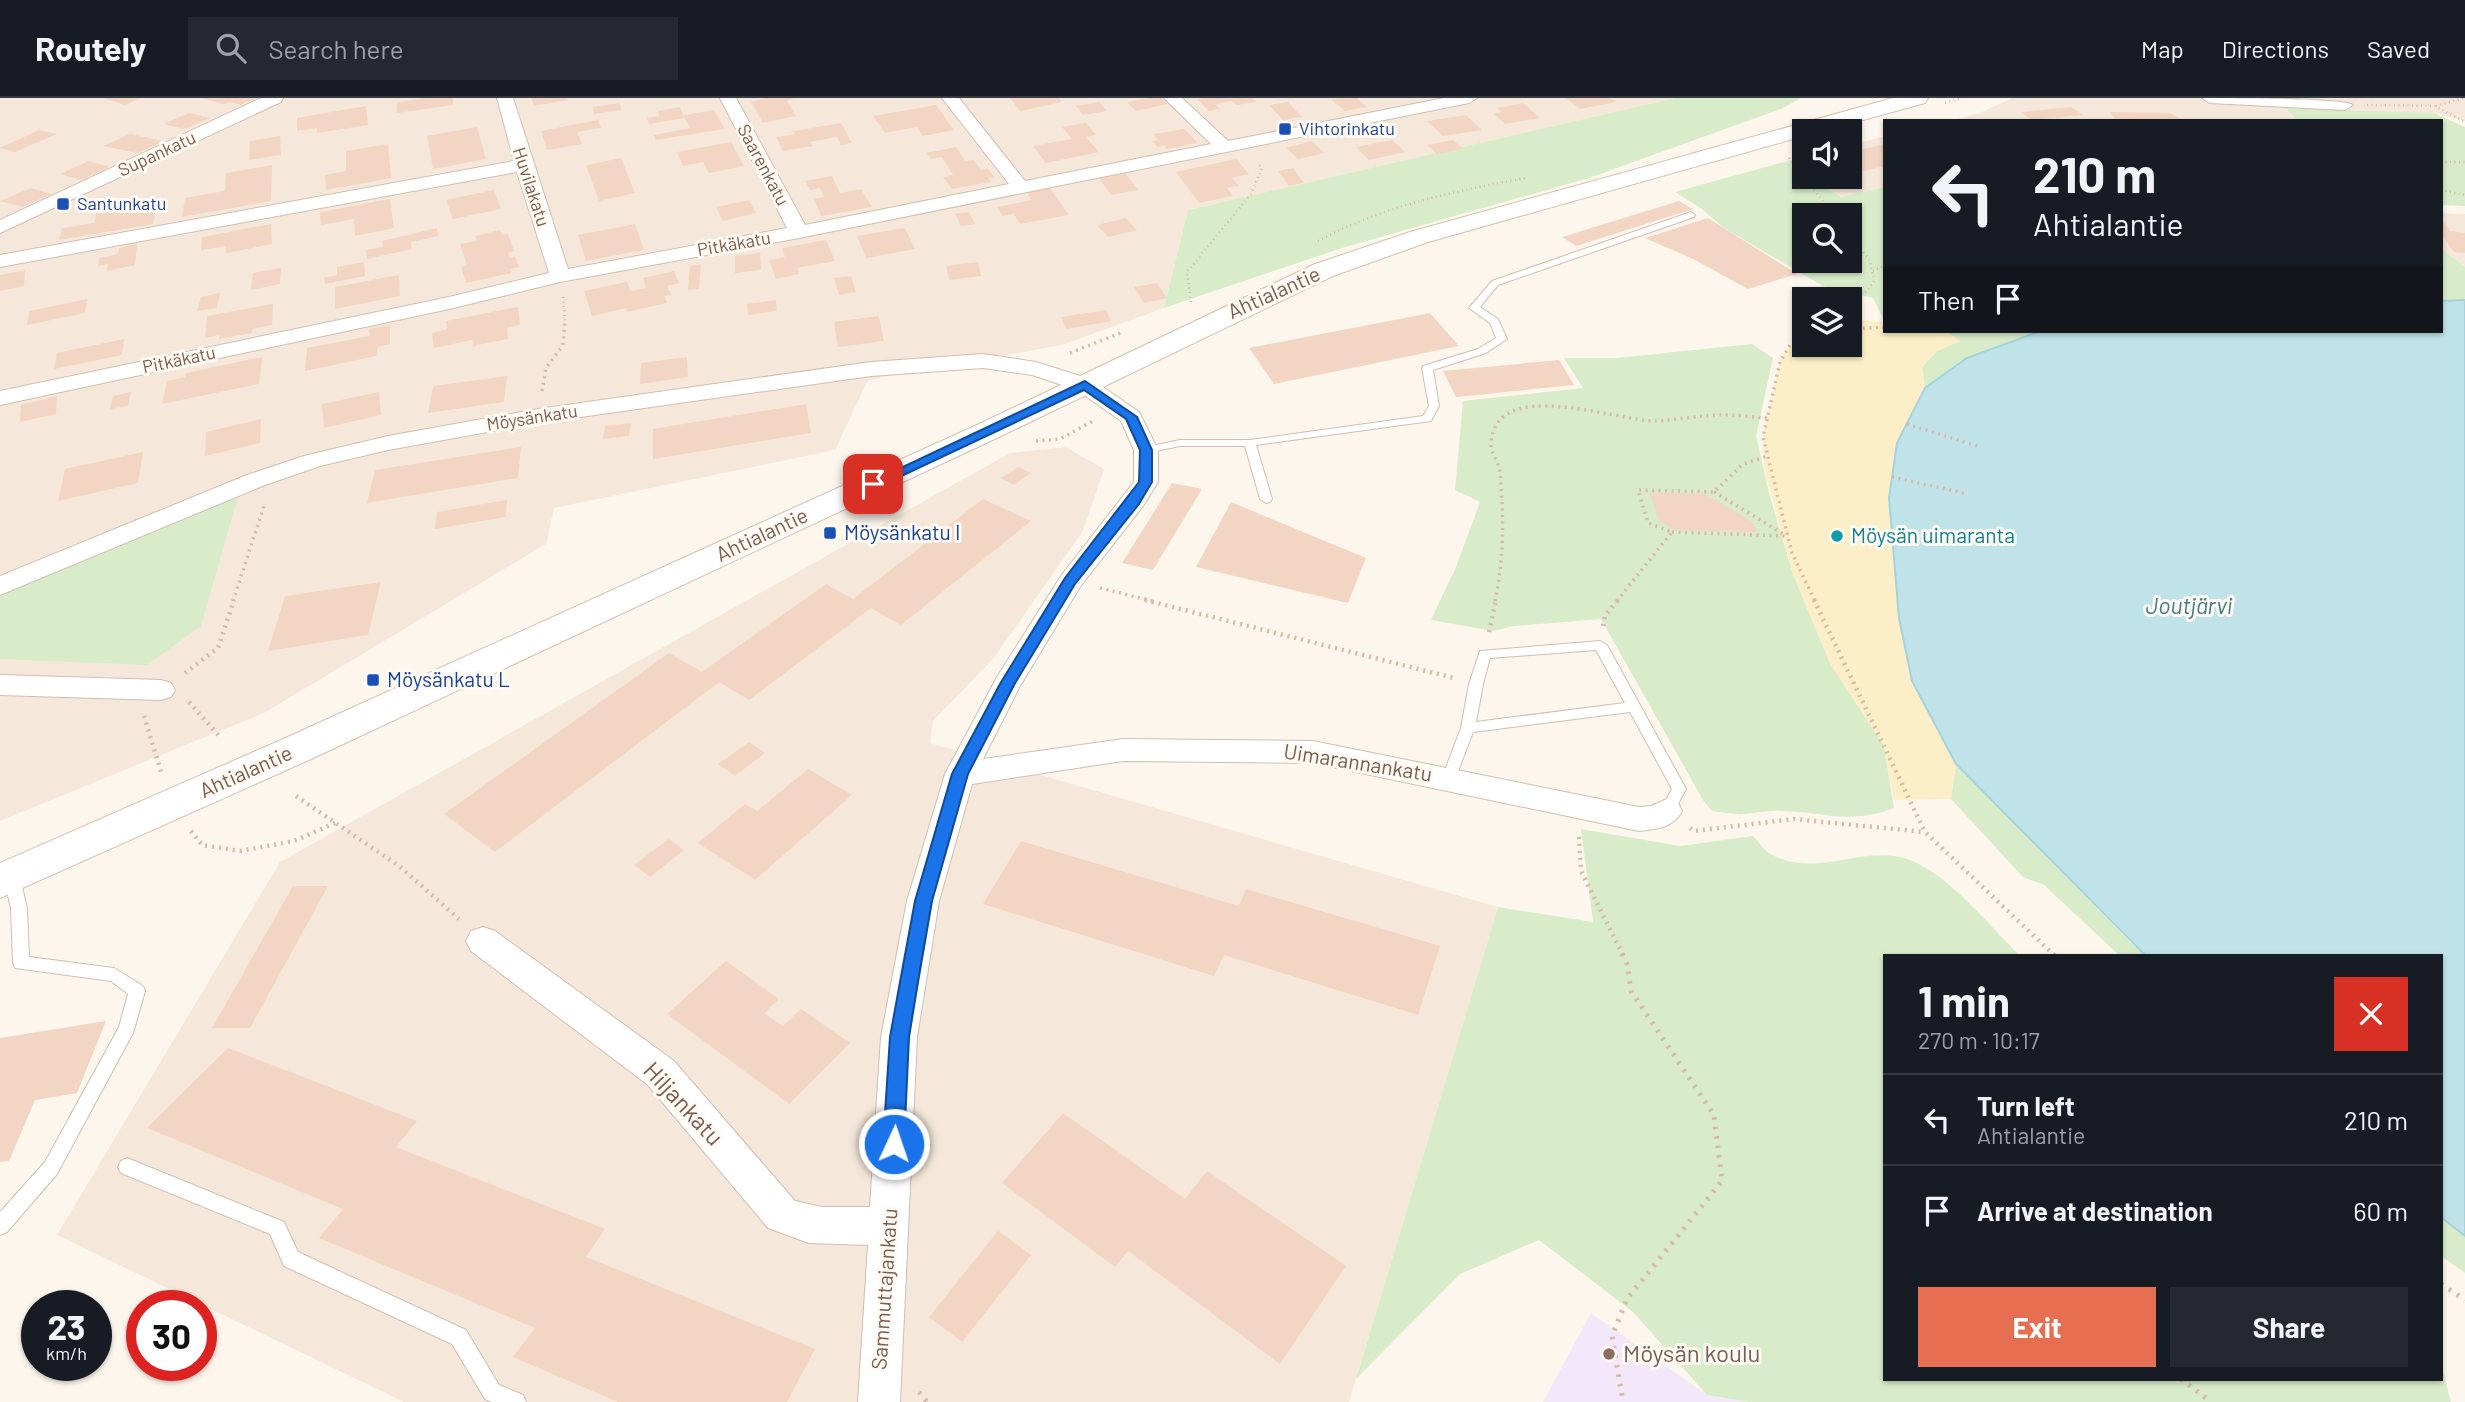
<!DOCTYPE html>
<meta charset="utf-8">
<style>
body{margin:0;font-family:Barlow,sans-serif;background:#242831;color:#f1f3f6;height:100vh;display:flex;flex-direction:column;font-size:26px;white-space:nowrap}
*{box-sizing:border-box;margin:0}
p{font-size:23px;color:#9ea1a6}
.icon{flex:none;width:38px;height:38px;fill:none;stroke:currentColor;stroke-width:2;stroke-linecap:round;stroke-linejoin:round}
.map{position:relative;flex:1;overflow:hidden}
.panel{position:absolute;left:1883px;top:856px;width:560px;height:427px;display:flex;flex-direction:column;background:#171b24;border-radius:0px;box-shadow:0 2px 5px #0004}
.panel>*{flex:none}
.hud{position:absolute;left:1883px;top:21px;width:560px;height:214px;border-radius:0px;box-shadow:0 2px 5px #0004;background:#171b24;color:#f1f3f6;overflow:hidden}
.fabs{position:absolute;left:1792px;top:21px;display:grid;gap:14px}
.fabs a{display:grid;place-items:center;width:70px;height:70px;border-radius:0px;background:#171b24;box-shadow:0 2px 5px #0004;font-size:35px}
.speed{position:absolute;left:21px;top:1192px;display:flex;gap:14px;font-size:35px;font-weight:700;text-align:center}
.speed>*{display:grid;place-content:center;width:91px;height:91px;border-radius:50%;background:#171b24;box-shadow:0 2px 5px #0004;line-height:1}
.speed small{font-size:18px;font-weight:400}
.speed .limit{border:10px solid #d22;background:#fff;color:#111}
.pin{position:absolute;display:grid;place-items:center;width:60px;height:60px;color:#fff;margin:-30px;border-radius:14px;box-shadow:0 4px 10px #0006}
.me{position:absolute;width:77px;margin:-38px;rotate:3deg;stroke-linejoin:round;filter:drop-shadow(0 0 5px #0008)}
.turn{display:flex;align-items:center;gap:24px;height:147px;padding:0 35px;font-size:32px}
.turn .icon{width:91px;height:91px;stroke-width:2.5}
.turn b{display:block;font-size:49px;line-height:60px}
.then{display:flex;align-items:center;height:66px;padding:0 35px;background:#0003;gap:14px;font-size:26px}
.round{display:grid;place-items:center;flex:none;width:74px;height:74px;border-radius:0px;background:#242831}
.head{display:flex;align-items:center;justify-content:space-between;height:119px;padding:0 35px}
h1{font-size:42px;font-weight:700;line-height:52px}
.action{display:flex;gap:14px;margin-top:auto;padding:14px 35px}
.action a{flex:1;height:80px;border-radius:0px;background:#e76f51;color:#fff;font-size:28px;font-weight:700;line-height:80px;text-align:center}
.action a+a{background:#242831;color:#f1f3f6}
ul{padding:0;list-style:none}
li{display:flex;align-items:center;gap:21px;height:91px;padding:0 35px;border-top:2px solid #363941}
li div{flex:1}
li b{display:block;font-size:26px}
li em{font-style:normal}
header{display:flex;align-items:center;gap:42px;box-sizing:border-box;height:98px;padding:0 35px;background:#171b24;border-bottom:2px solid #363941}
header strong{font-size:33px}
nav{display:flex;gap:38px;margin-inline-start:auto;font-size:24px}
.search{width:490px;height:63px;background:#242831;display:flex;align-items:center;gap:18px;box-sizing:border-box;padding:0 24px;border-radius:0px;color:#9ea1a6;font-size:26px}
.map>svg:first-child{display:block}
.residential{fill:#f5e8da}
.education{fill:#f3e8fa}
.green{fill:#d8ecc9;fill-rule:evenodd}
.sand{fill:#fcefc7}
.water{fill:#bfe3e8;stroke:#a5d3da;stroke-width:2}
.building{fill:#f3d5c3}
.lines{fill:none;stroke-linecap:round;stroke-linejoin:round}
.service-casing{stroke:#d1beb0;stroke-width:2}
.minor-casing{stroke:#d1beb0;stroke-width:2}
.secondary-casing{stroke:#d6c0b0;stroke-width:2}
.path-far3{stroke:#d9b8a5;stroke-width:2.5;stroke-dasharray:1 3.5;stroke-linecap:butt}
.path-far2{stroke:#d9b8a5;stroke-width:3.5;stroke-dasharray:2 4.5;stroke-linecap:butt}
.path-far1{stroke:#d9b8a5;stroke-width:4.5;stroke-dasharray:2 5;stroke-linecap:butt}
.path{stroke:#d9b8a5;stroke-width:5;stroke-dasharray:2.5 7;stroke-linecap:butt}
.service{fill:#fff;fill-rule:evenodd}
.minor{fill:#fff;fill-rule:evenodd}
.secondary{fill:#fff;fill-rule:evenodd}
.route{fill:#1a73e8;stroke:#114b97;stroke-width:2}
.transit-dot{fill:#1a4fb4;stroke:#fffaf3;stroke-width:2.5}
.culture-dot{fill:#0f9aa8;stroke:#fffaf3;stroke-width:2.5}
.education-dot{fill:#8d6e63;stroke:#fffaf3;stroke-width:2.5}
.labels{text-anchor:middle;stroke-width:6;stroke-linejoin:round;paint-order:stroke}
.far-transit-label{font-size:18px;fill:#164399;stroke:#fffaf3;text-anchor:start}
.far-street-label{font-size:18px;fill:#7a5c4d;stroke:#fffaf3}
.street-label{font-size:21px;fill:#7a5c4d;stroke:#fffaf3}
.transit-label{font-size:21px;fill:#164399;stroke:#fffaf3;text-anchor:start}
.culture-label{font-size:21px;fill:#0d838f;stroke:#fffaf3;text-anchor:start}
.water-label{font-size:23px;font-style:italic;fill:#437c86;stroke:#fffaf3}
.near-street-label{font-size:24px;fill:#7a5c4d;stroke:#fffaf3}
.near-education-label{font-size:24px;fill:#785e54;stroke:#fffaf3;text-anchor:start}
</style>
<header>
<strong>Routely</strong>
<div class="search"><svg class="icon" aria-label="search" viewBox="0 0 24 24"><circle cx="10" cy="10" r="6"/><path d="M15 15l6 6"/></svg>Search here</div>
<nav><a>Map</a><a>Directions</a><a>Saved</a></nav>
</header>
<div class="map">
<svg width="2465" height="1304" viewBox="0 0 2465 1304">
<rect width="100%" height="100%" fill="#fdf6ec"/>
<path class="residential" d="M0 0H1675L1188 112 1164 210 1062 247 868 282 835 352 554 410 546 446 264 615 0 723Z
M2012 0H2465V23L2434 15 2288 10 2298 23H1949L1980 15Z
M1885 38V89L1841 99 1810 79H1850V47Z
M2441 115 2465 116V169L2441 150Z
M1066 349 1104 371 1083 433 993 561 933 623 930 645 1498 809 1349 1304H404L57 1137 280 764 1010 355Z"/>
<path class="education" d="M1591 1215 1707 1297 1748 1304H1543Z"/>
<path class="green" d="M1675 0H1801L1781 11 1589 80 1342 150 1164 210 1188 112Z
M2286 10 2434 15 2465 29V108L2441 107V23H2298Z
M1791 62 1804 73V79H1810L1841 99 1885 89V224L1873 200 1823 188 1724 130 1702 111 1675 94ZM1804 117H1850V163H1804Z
M2441 150 2465 169V202L2441 203Z
M1946 233H2041L1967 260 1925 290 1922 269 1937 253 1960 243Z
M1752 246 1773 260 1756 338 1769 395 1793 476 1830 565 1884 648 1894 710C1849 727 1826 714 1782 713 1769 712 1757 715 1744 716 1733 717 1722 714 1712 713L1703 702 1601 521 1513 528 1493 533 1431 522 1456 469 1480 404 1455 392 1463 303 1583 290 1564 260H1617Z
M239 395 201 528 147 567 0 561V493Z
M1956 666 2130 844 2145 857H2119L2044 787 2023 779 1951 701Z
M1581 731 1680 748 1753 738C1759 744 1765 754 1772 757 1820 781 1863 745 1910 762 1949 777 1990 828 2019 857L1885 858V1281H2441V1266L2451 1304H1749L1707 1297 1633 1214 1539 1142 1460 1176 1356 1281 1498 809 1593 824Z
M2441 1119 2465 1138V1175L2441 1158Z"/>
<path class="sand" d="M1850 222 1885 224V233H1946L1960 243 1937 253 1922 269 1925 290 1897 345 1889 400 1899 520 1912 583 1956 666 1951 701 1894 702 1884 648 1830 565 1793 476 1764 371 1763 339 1780 264 1787 251 1804 237V247H1850Z"/>
<path class="water" d="M2465 202V1138L2441 1119V858L2145 857 1956 666 1912 583 1899 520 1889 400 1897 345 1925 290 1967 260 2041 233H2441V203Z"/>
<path class="building" d="M103 0H141L125 7Z
M201 0H256L241 7 230 4 224 6Z
M427 0H453V7L397 15V4Z
M531 0H567L568 2 534 8Z
M765 0H794L787 3 796 18 763 25 751 4Z
M1010 0H1059L1062 4 1020 13Z
M1149 0H1161L1168 6 1136 13 1127 4Z
M1203 0H1252L1257 4 1237 7 1232 3 1215 6 1220 11 1209 13 1197 1Z
M1357 0 1367 9 1345 13 1331 1Z
M1566 0H1610L1616 4 1580 11Z
M1099 4 1107 13 1083 17 1076 8Z
M1288 4 1302 19 1283 22 1269 7Z
M620 5 621 12 594 16 593 9Z
M1523 5 1540 20 1505 26 1494 16 1502 14 1497 10Z
M936 7 954 32 923 38 917 29 885 35 873 18Z
M366 8 368 27 317 35V30L297 33V20Z
M680 9 684 20 649 26 647 20 659 18 658 13Z
M2071 9 2083 17 2032 22 2020 14Z
M714 12 725 31 655 42 654 37 690 30 683 17Z
M2109 14 2170 15 2185 23H2117Z
M189 15 210 20 184 31 163 26Z
M1466 17 1482 32 1443 38 1427 23Z
M598 22 601 30 577 34 582 46 547 52 541 33Z
M841 25 852 45 841 47 837 39 810 44 813 48 783 53 776 39 795 36 794 33Z
M1086 25 1096 37 1086 39 1099 54 1046 65 1033 48 1072 41 1062 29Z
M477 29 486 61 433 71 427 38Z
M1184 31 1198 45 1167 51 1164 47 1158 49 1152 43 1158 42 1154 36Z
M39 32 57 36 15 54 0 50Z
M130 36 164 43 137 55 103 48Z
M280 38 281 57 249 62 250 43Z
M1392 42 1405 54 1369 62 1356 49Z
M1453 42 1463 51 1437 56 1427 47Z
M1311 43 1325 55 1298 61 1286 50Z
M731 44 744 68 709 75 703 64 683 68 677 54Z
M388 46 391 80 326 92 325 77 346 73V53Z
M1885 46V68L1850 76V54Z
M956 49 965 63 974 62 981 72 988 71 994 79 988 80 991 84 952 91 943 79 953 77 942 59 931 61 926 55Z
M621 60 635 95 599 103 586 67Z
M1236 61 1249 76 1232 80 1239 88 1227 90 1233 98 1199 105 1176 74Z
M89 63 110 69 81 82 60 76Z
M272 67 271 103 182 119 185 100 225 93 226 75Z
M1293 70 1304 85 1289 88 1278 73Z
M1125 75 1138 92 1111 97 1099 80Z
M832 78 840 95 861 91 872 109 821 118 814 101 824 99 820 90 810 92 805 83Z
M1049 89 1069 117 1020 126 1014 116 1003 118 997 109 1032 102 1026 94Z
M31 90 52 96 22 109 0 103Z
M494 92 501 111 453 121 446 102Z
M158 99 153 126 59 142 62 130 94 125 98 109Z
M390 101 394 130 355 138 354 121 321 127 320 114Z
M749 102 756 115 723 123 716 109Z
M1679 103 1693 111 1576 148 1562 139Z
M969 114 975 126 961 128 955 116Z
M1126 120 1137 132 1108 139 1097 127Z
M1708 120 1797 176 1748 191 1693 161 1645 140Z
M2441 121 2450 133 2465 135V155L2454 154 2441 136Z
M271 126 272 146 226 155V148L201 152 202 139Z
M635 126 644 152 586 163 578 137Z
M437 130 438 138 411 144 412 151 367 161 366 152 383 149 382 143Z
M905 130 915 151 866 160 857 138Z
M500 132 502 137 508 136 514 153 508 155 510 160 515 158 519 169 510 171 511 175 466 185 461 169 467 167 460 146 477 143 475 138Z
M826 142 835 163 797 170 799 176 776 181 769 162 785 159 782 150Z
M137 146 135 167 107 173 108 166 98 168 99 160 118 156 119 150Z
M760 155 761 172 735 175V158Z
M364 164 365 178 325 186 324 180 337 177V169Z
M978 164 981 178 949 182 946 168Z
M701 166 699 191 688 192 690 168Z
M281 170 280 186 251 192 253 175Z
M25 172 24 188 0 193V177Z
M674 173 679 185 667 188 671 197 665 198 667 205 627 214 626 210 592 218 584 193 627 184 630 193 646 190 643 180Z
M399 177 400 198 335 211V189Z
M851 178 856 194 839 197 834 180Z
M1157 185 1167 200 1144 205 1134 189Z
M220 195 217 210 197 213 201 199Z
M87 201 85 215 27 227 29 213Z
M776 202 777 213 748 217 747 206Z
M273 206 272 227 252 231V235L219 241V237L205 240 207 218Z
M518 209 520 227 507 230 508 241 473 248 472 242 434 250 432 235 447 231 446 223Z
M1106 212 1111 223 1066 231 1061 219Z
M1430 215 1459 248 1274 286 1249 250Z
M879 218 884 243 838 249 834 224Z
M390 227V246L378 249 376 258 305 273 307 250 370 238 369 231Z
M124 241 122 257 54 271 57 255Z
M262 259 259 286 162 306 167 283 185 279 186 275Z
M687 259 688 279 640 286 641 265Z
M1559 262 1574 287 1456 299 1443 273Z
M507 278 504 304 428 315 433 288Z
M131 294 128 308 110 311 113 298Z
M379 294 381 317 324 330 322 306Z
M57 298 56 316 20 324 21 307Z
M806 306 811 335 653 361V331Z
M261 321 260 345 205 358 206 334Z
M631 325 629 338 603 341 605 328Z
M521 349 518 380 367 405 375 372Z
M143 354 138 385 58 403 65 371Z
M1019 369 1031 375 1014 387 1001 380Z
M1172 385 1202 391 1153 472 1122 465Z
M1649 395 1705 396 1753 424 1757 434 1676 432 1660 424Z
M983 401 1031 423 901 527 871 510 749 602 719 584 495 754 444 716 669 555 702 574 826 486 853 501Z
M507 402 506 419 435 431 437 414Z
M1231 404 1366 460 1348 505 1196 469Z
M381 484 368 537 268 553 285 498Z
M749 644 765 655 735 678 718 666Z
M808 671 852 697 755 782 698 745 745 706 757 713Z
M669 741 684 752 650 779 634 767Z
M1021 743 1239 808 1246 791 1440 848 1418 917 1224 857 1214 878 983 806Z
M293 788H328L250 930H212Z
M726 863 779 901 764 915 783 928 801 911 850 945 789 1006 667 916Z
M106 923 77 995 35 1002 9 1063 0 1064V940Z
M228 950 417 1023 396 1049 605 1131 586 1159 815 1251 787 1304H618L513 1259 535 1230 319 1140 343 1111 147 1030Z
M1063 1015 1185 1101 1207 1073 1346 1168 1280 1266 1128 1153 1115 1169 1002 1085Z
M998 1133 1031 1157 962 1244 929 1219Z"/>
<g class="lines">
<defs>
<path id="service" d="M1691 114 1695 117 1694 119 1498 187 1480 209 1498 221 1507 241 1486 255 1433 272 1439 308 1431 323 1256 347 1272 401 1270 404 1266 405 1260 401 1245 348H1180L1146 355 1140 352 1142 350 1180 342H1250L1423 318 1429 308 1422 270 1423 268 1478 251 1496 240 1490 225 1469 210 1492 183Z
M1600 543 1607 547 1686 691 1672 717H1662L1660 713 1672 691 1630 614 1473 634 1454 684H1444L1442 680 1461 630 1469 586 1480 553ZM1596 552 1625 605 1476 624 1483 586 1490 560Z
M12 773 17 775 20 779 27 811 29 859 114 870 143 888 145 893 133 935 57 1076 7 1134 0 1137V1114L45 1064 119 929 128 896 111 883 15 870 13 865 11 811 4 779 7 775Z
M127 1060 284 1124 298 1154 466 1232 499 1287 523 1297 526 1304H492L485 1301 452 1246 284 1168 270 1136 121 1075 118 1069 121 1063Z"/>
<path id="minor" d="M261 0H283L281 4 0 135V122Z
M497 0H513L568 171 787 130 720 0H736L805 127 1009 86 942 0H959L1025 83 1211 46 1164 0H1182L1228 43 1444 0H1477L1469 5 799 140 560 184 449 211 0 307V293L449 199 549 175 517 74 0 169V157L514 63Z
M2202 0C2225 0 2343 0 2353 7L2345 12 2210 5Z
M983 256 1036 264 1093 282 1139 314 1158 352V384L1143 408 1080 489 1020 588 983 661 1123 641 1313 643 1639 709 1651 708 1667 701 1678 705 1682 713C1673 730 1657 731 1639 733L1313 665 1123 663 972 686 939 803 917 939 900 1304H858L868 1147 809 1145 768 1130 648 987 471 853 466 843 471 833 483 829 495 833 674 963 795 1103 822 1109H870L881 939 907 803 945 676 997 579 1061 478 1134 384V352L1121 323 1077 292 1032 277 983 270 871 278 538 325 388 352 320 368 265 387 0 497V478L247 377 304 358 388 338 538 311 871 264Z
M0 577 161 582 171 585 175 592 171 599 161 602 0 597Z"/>
<path id="secondary" d="M1893 0H1928L1925 5 1823 33H1804V38L1428 144 1333 178 999 339 309 662 0 800V765L281 642 977 327 1315 166 1410 134Z"/>
</defs>
<use href="#service" class="service-casing"/>
<use href="#minor" class="minor-casing"/>
<use href="#secondary" class="secondary-casing"/>
<path class="path-far3" d="M1945 5 1961 0
M2367 7 2435 8 2465 24
M2436 8 2464 0
M1789 60 1834 117
M2441 64H2465
M2441 92 2465 97
M1850 136 1870 163 1874 183 1867 193 1850 203
M1318 143C1383 108 1454 93 1526 80
M1873 173 1885 167
M563 199 565 223
M1191 204 1187 174 1251 96 1262 70 1257 65"/>
<path class="path-far2" d="M1850 231 1885 229
M1804 234 1791 245 1780 264 1763 339 1792 455 1815 503
M1070 255 1123 234
M542 293 546 270 563 247 565 221
M1907 326 1977 348
M1036 343 1060 341 1093 323
M1892 379 1968 396
M1714 394 1785 437
M1672 434 1786 438
M1100 490 1152 503
M233 503 264 408
M1495 503C1504 460 1504 420 1500 376 1500 366 1491 356 1491 346 1494 277 1616 323 1655 323 1678 322 1701 317 1724 317 1738 317 1753 319 1767 320
M1617 503 1672 434 1648 425 1638 392 1714 394 1743 366 1768 358"/>
<path class="path-far1" d="M1145 502 1454 580
M1814 502 1925 734 2054 857
M1603 528 1605 518 1618 502
M1489 534 1496 502
M185 575 218 550 234 502
M189 604 221 640
M144 618 162 677
M296 698 399 768 459 821
M1690 730 1694 733 1794 721 1924 734
M191 733 202 747 240 753 294 743 335 725
M1579 739 1581 773 1623 857"/>
<path class="path" d="M1622 856 1627 866 1631 893 1714 1017 1722 1083 1627 1201 1612 1238 1623 1304
M2053 856 2055 858
M2441 1186 2465 1202
M2181 1281 2211 1304
M919 1294 927 1304"/>
<use href="#service" class="service"/>
<use href="#minor" class="minor"/>
<use href="#secondary" class="secondary"/>
</g>
<path class="route" d="M1085 283 1137 319 1152 352V384L1139 406 1075 486 1014 587 968 676 932 803 918 884 909 939 904 1046 901 1053 894 1055 886 1053 883 1046 890 939 900 884 915 803 952 676 1000 586 1065 480 1139 384 1140 352 1126 321 1084 292 878 389H869L867 386Z"/>
<g class="transit-dot">
<rect x="1278" y="24" width="14" height="14" rx="3.5"/>
<rect x="56" y="99" width="14" height="14" rx="3.5"/>
<rect x="823" y="428" width="14" height="14" rx="3.5"/>
<rect x="366" y="575" width="14" height="14" rx="3.5"/>
</g>
<circle class="culture-dot" cx="1837" cy="438" r="7"/>
<circle class="education-dot" cx="1609" cy="1256" r="7"/>
<g class="labels">
<g class="far-transit-label">
<text x="1299" y="37">Vihtorinkatu</text>
<text x="77" y="112">Santunkatu</text>
</g>
<g class="far-street-label">
<text transform="translate(157 56) rotate(-25)" y="6">Supankatu</text>
<text transform="translate(763 67) rotate(62)" y="6">Saarenkatu</text>
<text transform="translate(531 89) rotate(72)" y="6">Huvilakatu</text>
<text transform="translate(734 146) rotate(-10)" y="6">Pitkäkatu</text>
<text transform="translate(179 262) rotate(-12)" y="6">Pitkäkatu</text>
<text transform="translate(532 320) rotate(-9)" y="6">Möysänkatu</text>
</g>
<g class="street-label">
<text transform="translate(1274 195) rotate(-24)" y="7">Ahtialantie</text>
<text transform="translate(762 437) rotate(-25)" y="7">Ahtialantie</text>
<text transform="translate(1358 665) rotate(9)" y="7">Uimarannankatu</text>
<text transform="translate(246 674) rotate(-24)" y="7">Ahtialantie</text>
<text transform="translate(885 1191) rotate(-86)" y="7">Sammuttajankatu</text>
</g>
<g class="transit-label">
<text x="844" y="442">Möysänkatu I</text>
<text x="387" y="589">Möysänkatu L</text>
</g>
<g class="culture-label">
<text x="1851" y="445">Möysän uimaranta</text>
</g>
<g class="water-label">
<text x="2189" y="516">Joutjärvi</text>
</g>
<g class="near-street-label">
<text transform="translate(683 1006) rotate(47)" y="8">Hiljankatu</text>
</g>
<g class="near-education-label">
<text x="1623" y="1264">Möysän koulu</text>
</g>
</g>
</svg>
<div class="fabs">
<a><svg class="icon" aria-label="sound" viewBox="0 0 24 24"><path d="M4 9h4l5-4v14l-5-4H4zM17 9q2 3 0 6"/></svg></a>
<a><svg class="icon" aria-label="search" viewBox="0 0 24 24"><circle cx="10" cy="10" r="6"/><path d="M15 15l6 6"/></svg></a>
<a><svg class="icon" aria-label="layers" viewBox="0 0 24 24"><path d="M12 4l9 5-9 5-9-5zM3 14l9 5 9-5"/></svg></a>
</div>
<div class="speed"><div>23<small>km/h</small></div><div class="limit">30</div></div>
<div class="pin" style="left:873px;top:386px;background:#d93025"><svg class="icon" aria-label="arrive" viewBox="0 0 24 24"><path d="M6 21V4h12l-3 4 3 4H6"/></svg></div>
<svg class="me" style="left:894px;top:1046px" viewBox="-20 -20 40 40"><circle r="17" fill="#1a73e8" stroke="#fff" stroke-width="3"/><path d="M0-11L8 9 0 5-8 9z" fill="#fff"/></svg>
<div class="hud">
<div class="turn"><svg class="icon" aria-label="left" viewBox="0 0 24 24"><path d="M17 20v-9H6M10 6l-5 5 5 5"/></svg><div><b>210 m</b>Ahtialantie</div></div>
<div class="then">Then<svg class="icon" aria-label="arrive" viewBox="0 0 24 24"><path d="M6 21V4h12l-3 4 3 4H6"/></svg></div>
</div>
<section class="panel">
<div class="head"><div><h1>1 min</h1><p>270 m · 10:17</p></div><a class="round" style="background:#d93025;color:#fff"><svg class="icon" aria-label="close" viewBox="0 0 24 24"><path d="M6 6l12 12M18 6L6 18"/></svg></a></div>
<ul>
<li><svg class="icon" aria-label="left" viewBox="0 0 24 24"><path d="M17 20v-9H6M10 6l-5 5 5 5"/></svg><div><b>Turn left</b><p>Ahtialantie</p></div><em>210 m</em></li>
<li><svg class="icon" aria-label="arrive" viewBox="0 0 24 24"><path d="M6 21V4h12l-3 4 3 4H6"/></svg><div><b>Arrive at destination</b></div><em>60 m</em></li>
</ul>
<div class="action"><a>Exit</a><a>Share</a></div>
</section>
</div>
